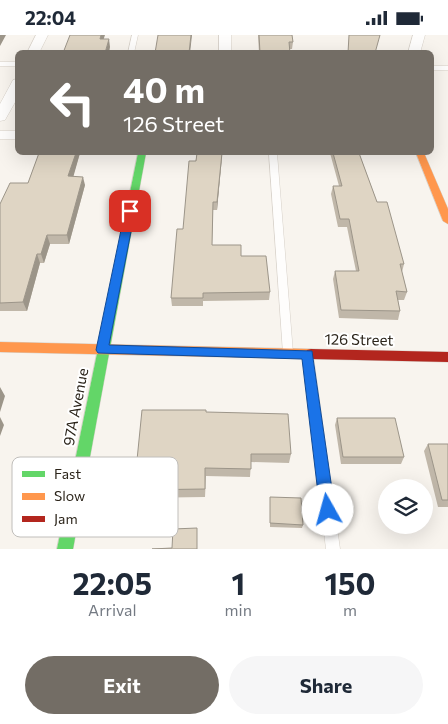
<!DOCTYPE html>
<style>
body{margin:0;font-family:Commissioner,sans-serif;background:#f6f6f7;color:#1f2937;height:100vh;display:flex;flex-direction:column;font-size:19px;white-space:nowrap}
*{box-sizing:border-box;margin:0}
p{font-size:16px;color:#747a83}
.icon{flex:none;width:28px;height:28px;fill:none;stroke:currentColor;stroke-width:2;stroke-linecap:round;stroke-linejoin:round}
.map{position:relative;height:514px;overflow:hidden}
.panel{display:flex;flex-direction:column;background:#fff;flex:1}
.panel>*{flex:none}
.hud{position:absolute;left:15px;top:15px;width:419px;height:105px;border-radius:8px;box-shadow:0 5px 20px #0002;background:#736d65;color:#fff;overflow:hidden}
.fabs{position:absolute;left:378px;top:444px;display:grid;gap:10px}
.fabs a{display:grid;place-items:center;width:55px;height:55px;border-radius:50%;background:#fff;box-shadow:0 5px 20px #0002;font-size:25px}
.pin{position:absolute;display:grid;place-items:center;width:42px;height:42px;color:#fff;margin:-21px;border-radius:10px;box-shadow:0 2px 8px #0006}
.me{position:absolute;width:55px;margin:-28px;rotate:353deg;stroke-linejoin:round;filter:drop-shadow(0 0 4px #0008)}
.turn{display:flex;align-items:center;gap:18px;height:105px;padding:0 25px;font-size:22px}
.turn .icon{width:65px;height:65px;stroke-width:2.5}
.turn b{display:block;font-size:35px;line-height:42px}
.eta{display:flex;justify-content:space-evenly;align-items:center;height:85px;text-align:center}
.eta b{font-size:30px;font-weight:700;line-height:35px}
.action{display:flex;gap:10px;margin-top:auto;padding:10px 25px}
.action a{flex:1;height:58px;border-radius:30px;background:#736d65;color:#fff;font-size:20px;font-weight:700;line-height:58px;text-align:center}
.action a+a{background:#f6f6f7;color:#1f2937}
.status{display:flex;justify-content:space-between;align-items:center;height:35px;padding:0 25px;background:#fff;direction:ltr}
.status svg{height:14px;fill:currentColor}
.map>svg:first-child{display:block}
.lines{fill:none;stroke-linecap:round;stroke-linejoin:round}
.lane-casing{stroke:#d6d0c8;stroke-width:1}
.street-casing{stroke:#d6d0c8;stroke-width:1}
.fast-casing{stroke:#d6d0c8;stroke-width:1}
.slow-casing{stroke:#d6d0c8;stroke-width:1}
.jam-casing{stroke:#d6d0c8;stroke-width:1}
.lane{fill:#fefdfc;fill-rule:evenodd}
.street{fill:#fefdfc;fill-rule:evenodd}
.fast{fill:#63d668;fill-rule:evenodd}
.slow{fill:#ff974d;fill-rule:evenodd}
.jam{fill:#b3261e;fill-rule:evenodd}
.wall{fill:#c0b7a9}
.shaded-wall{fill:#9c9589}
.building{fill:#dfd5c4;stroke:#9c9589}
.route{fill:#1a73e8;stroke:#114b97}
.labels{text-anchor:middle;stroke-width:4;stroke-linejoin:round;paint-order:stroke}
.street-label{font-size:15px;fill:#2c251b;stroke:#fff}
.key{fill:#fff;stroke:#c0bebb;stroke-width:1}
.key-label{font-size:14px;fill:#2c251b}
</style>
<div class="status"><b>22:04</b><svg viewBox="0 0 49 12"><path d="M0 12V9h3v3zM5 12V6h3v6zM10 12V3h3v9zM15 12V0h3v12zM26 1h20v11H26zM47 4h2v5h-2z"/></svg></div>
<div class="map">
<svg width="448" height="514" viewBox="0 0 448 514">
<rect width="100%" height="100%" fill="#f8f4ee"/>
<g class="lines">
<defs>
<path id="lane" d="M132 0H138L134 18H128Z
M0 27H18V31H0Z
M431 31H448V35H431Z
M269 118H277L293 318 292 321 288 322 284 321 283 318Z
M308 315 312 316 313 319 340 514H326L303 319 304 316Z"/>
<path id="street" d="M36 0H48L39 18H27Z
M219 0H231V18H219Z
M413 0H425L420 18H408Z
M18 44V62L5 85 0 86V69L13 45Z
M0 96H18V104H0Z"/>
<path id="fast" d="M138 118H146L73 514H57Z"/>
<path id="slow" d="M416 118H424L448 174V189L443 186Z
M0 307 311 314 315 315 317 319 315 323 311 324 0 317Z"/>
<path id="jam" d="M311 314 448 317V327L311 324 307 323 305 319 307 315Z"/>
</defs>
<use href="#lane" class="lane-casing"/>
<use href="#street" class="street-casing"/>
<use href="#fast" class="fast-casing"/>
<use href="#slow" class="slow-casing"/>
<use href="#jam" class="jam-casing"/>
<use href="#lane" class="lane"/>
<use href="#street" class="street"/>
<use href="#fast" class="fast"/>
<use href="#slow" class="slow"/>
<use href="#jam" class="jam"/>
</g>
<path class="wall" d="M258 0H292L293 7 292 14H290V18H259Z
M39 118H80L73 141 85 150 69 209H50L44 228H40L27 276H0V169L28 148Z
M197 118H222L217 175H213L212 210 241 221 270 257 269 265 203 266V271H172L171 263Z
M330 118H359L377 167 404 229 402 237 407 257 404 265H398L400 276 398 285 339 283 333 244 335 236H356L347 192H338L331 159 333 151H339Z
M206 377 291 419 289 428 251 427 250 442 206 441 205 462 136 463 134 455Z
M337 383 404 422 401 429H341L335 390Z
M428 409H448V472H438L424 416Z
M270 462 303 490 302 493 270 492Z"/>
<path class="shaded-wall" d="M0 0H6L0 11Z
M101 0H105L101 12 100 4Z
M191 0H192L190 18H189Z
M109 4 110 12 109 18H105Z
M76 118H80L71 150 68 141Z
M222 118V122L217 175V167Z
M83 142 85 150 69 209 67 200Z
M47 200 50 209 44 228 41 219Z
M37 219 40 228 27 276 23 267Z
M0 352 5 361 0 377Z
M0 382 4 390 0 401Z"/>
<path class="building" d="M70 0H101L100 4H109L105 18H63Z
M158 0H191L189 18H155Z
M259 0H292L293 7H289L290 18H260Z
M349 0H380L375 18H348Z
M39 118H76L68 141 83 142 67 200H47L41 219H37L23 267 0 268V169L10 148H28Z
M197 118H222L217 167H213L212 210H241V221H266L270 257 203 258V263H171L177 194H183L189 126H196Z
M333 118H359L377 167H387L404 229H400L407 257 396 256 400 276 341 275 335 236H359L349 184H340L333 151H342Z
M142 375H206V377L288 379 291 419H251V434L205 433V454L134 455Z
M337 383H395L404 422H343Z
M428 409H448V465H442Z
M270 462 301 463 303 490 270 488Z
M197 493V514H152L172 513 173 494Z"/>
<path class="route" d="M130 172 135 176 109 310 312 316 335 475 333 481 328 483 322 481 320 475 302 324 98 318 96 315 125 176Z"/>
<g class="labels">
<g class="street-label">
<text transform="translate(359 305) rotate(1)" y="5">126 Street</text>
<text transform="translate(76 372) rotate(-79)" y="5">97A Avenue</text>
</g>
</g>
<rect x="12" y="422" width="166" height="80" rx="8" class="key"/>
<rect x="22" y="436" width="23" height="6" fill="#63d668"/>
<rect x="22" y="458" width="23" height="7" fill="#ff974d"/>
<rect x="22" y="481" width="23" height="6" fill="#b3261e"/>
<g class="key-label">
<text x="54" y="444">Fast</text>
<text x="54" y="466">Slow</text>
<text x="54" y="489">Jam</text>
</g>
</svg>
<div class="fabs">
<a><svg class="icon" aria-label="layers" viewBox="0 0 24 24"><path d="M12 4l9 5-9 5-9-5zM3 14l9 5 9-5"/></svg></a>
</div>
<div class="pin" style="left:130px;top:176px;background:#d93025"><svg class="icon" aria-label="arrive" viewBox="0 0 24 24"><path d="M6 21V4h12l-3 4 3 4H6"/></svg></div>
<svg class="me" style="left:328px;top:475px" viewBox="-20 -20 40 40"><circle r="19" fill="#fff"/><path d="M0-13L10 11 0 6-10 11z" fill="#1a73e8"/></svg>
<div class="hud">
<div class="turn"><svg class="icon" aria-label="left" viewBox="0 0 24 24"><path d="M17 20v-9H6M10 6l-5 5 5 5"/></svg><div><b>40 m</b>126 Street</div></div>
</div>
</div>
<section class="panel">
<div class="eta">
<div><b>22:05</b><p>Arrival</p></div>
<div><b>1</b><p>min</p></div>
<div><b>150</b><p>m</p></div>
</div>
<div class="action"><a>Exit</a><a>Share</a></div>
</section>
